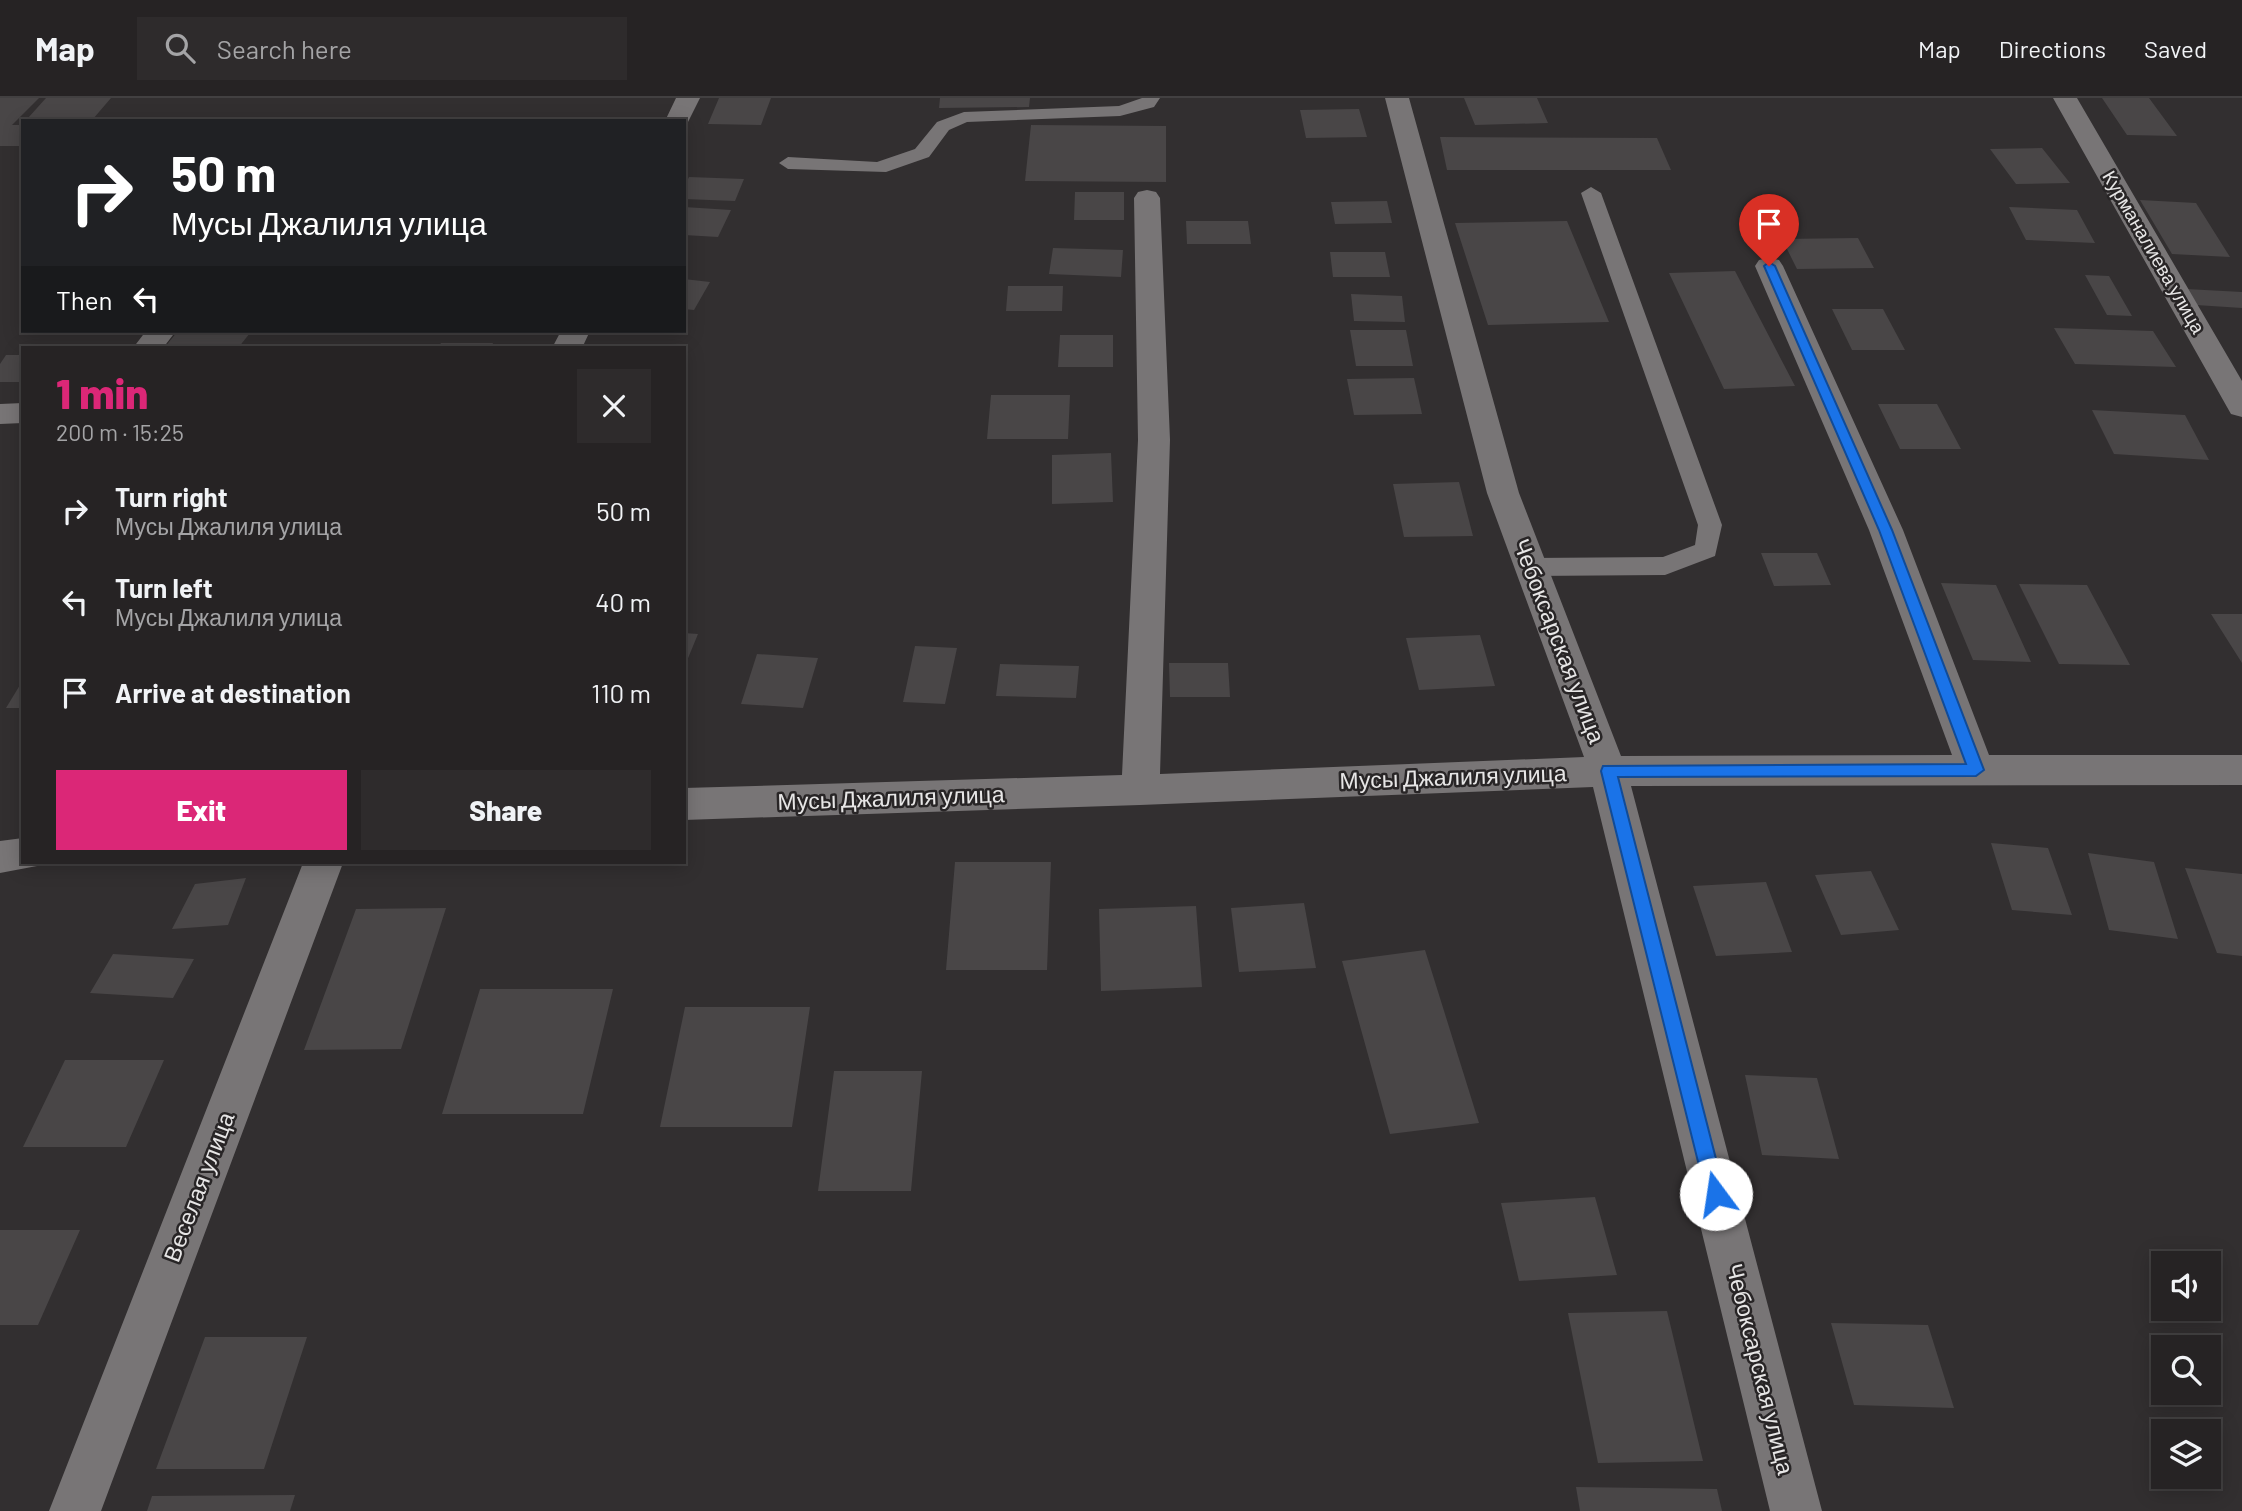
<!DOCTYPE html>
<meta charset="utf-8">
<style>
body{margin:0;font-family:Barlow,sans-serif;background:#2e2b2c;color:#f1f3f6;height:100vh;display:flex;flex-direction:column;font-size:26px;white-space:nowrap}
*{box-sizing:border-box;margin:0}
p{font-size:23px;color:#a4a4a6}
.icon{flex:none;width:38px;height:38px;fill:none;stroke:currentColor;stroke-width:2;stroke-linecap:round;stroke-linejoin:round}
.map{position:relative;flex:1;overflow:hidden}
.details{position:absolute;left:21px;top:248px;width:665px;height:518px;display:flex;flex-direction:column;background:#262324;border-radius:0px;box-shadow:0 4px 18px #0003,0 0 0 2px #424041}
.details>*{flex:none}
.top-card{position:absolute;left:21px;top:21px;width:665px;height:214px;border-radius:0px;box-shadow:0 4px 18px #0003,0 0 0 2px #424041;background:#202124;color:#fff;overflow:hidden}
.tools{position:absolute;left:2151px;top:1153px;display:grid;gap:14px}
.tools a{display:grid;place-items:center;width:70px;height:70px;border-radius:0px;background:#262324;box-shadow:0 4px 18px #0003,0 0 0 2px #424041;font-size:35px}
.pin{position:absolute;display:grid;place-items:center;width:60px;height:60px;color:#fff;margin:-72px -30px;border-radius:50% 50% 50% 0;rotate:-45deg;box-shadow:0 0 7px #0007}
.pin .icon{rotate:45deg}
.me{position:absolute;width:77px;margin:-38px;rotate:346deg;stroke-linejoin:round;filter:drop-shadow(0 0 5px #0008)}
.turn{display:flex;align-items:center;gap:24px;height:147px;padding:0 35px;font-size:32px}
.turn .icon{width:91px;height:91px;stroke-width:2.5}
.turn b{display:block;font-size:49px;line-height:60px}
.then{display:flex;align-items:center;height:66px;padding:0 35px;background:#0003;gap:14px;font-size:26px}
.round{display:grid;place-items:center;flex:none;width:74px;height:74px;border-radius:0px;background:#2e2b2c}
.summary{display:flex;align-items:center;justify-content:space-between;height:119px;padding:0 35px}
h1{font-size:42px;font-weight:800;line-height:52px;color:#db2777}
.primary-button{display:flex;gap:14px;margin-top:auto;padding:14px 35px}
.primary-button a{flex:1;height:80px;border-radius:0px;background:#db2777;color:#fff;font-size:28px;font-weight:800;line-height:80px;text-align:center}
.primary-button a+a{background:#2e2b2c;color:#f1f3f6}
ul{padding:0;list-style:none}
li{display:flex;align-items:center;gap:21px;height:91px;padding:0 35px}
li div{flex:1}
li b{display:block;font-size:26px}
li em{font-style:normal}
header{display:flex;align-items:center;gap:42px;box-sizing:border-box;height:98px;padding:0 35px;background:#262324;border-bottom:2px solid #424041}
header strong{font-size:33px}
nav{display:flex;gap:38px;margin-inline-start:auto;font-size:24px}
.search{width:490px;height:63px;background:#2e2b2c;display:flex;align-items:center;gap:18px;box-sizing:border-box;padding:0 24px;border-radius:0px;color:#a4a4a6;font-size:26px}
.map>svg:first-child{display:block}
.building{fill:#494647}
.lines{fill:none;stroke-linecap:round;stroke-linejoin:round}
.lane{fill:#787576;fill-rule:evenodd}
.street{fill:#787576;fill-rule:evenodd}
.route{fill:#1a73e8;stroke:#114b97;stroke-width:2}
.labels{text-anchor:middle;stroke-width:5;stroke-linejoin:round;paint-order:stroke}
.far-street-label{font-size:19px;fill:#e7e6e6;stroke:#282526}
.street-label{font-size:23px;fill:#e7e6e6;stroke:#282526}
</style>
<header>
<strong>Map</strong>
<div class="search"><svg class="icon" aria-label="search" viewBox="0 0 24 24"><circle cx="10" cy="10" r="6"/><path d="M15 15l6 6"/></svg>Search here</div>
<nav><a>Map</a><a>Directions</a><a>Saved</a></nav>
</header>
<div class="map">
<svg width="2242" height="1413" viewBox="0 0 2242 1413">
<rect width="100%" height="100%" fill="#322f30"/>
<path class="building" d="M0 0H39L12 27H23V48H0Z
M46 0H111L93 21 28 20Z
M719 0H771L761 27 708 26Z
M940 0H1030L1029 9 939 10Z
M1464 0H1537L1548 25 1475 27Z
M2102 0H2149L2177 38 2127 37Z
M1359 11 1367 39 1306 40 1300 12Z
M1031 27 1166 28V84L1025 83Z
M1440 39 1657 40 1671 72H1447Z
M2042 50 2070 85 2016 86 1990 51Z
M689 79 744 81 735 103 684 101V89Z
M1075 94H1124V122H1074Z
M2140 102 2196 105 2230 159 2172 156Z
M1387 103 1392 125 1335 126 1331 104Z
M684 109 731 112 718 139 684 137Z
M2009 109 2077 112 2095 145 2026 142Z
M1186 123H1248L1251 146H1187Z
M1567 123 1609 224 1488 227 1455 125Z
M1858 140 1874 170 1797 171 1782 141Z
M1053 150 1123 152 1121 179 1049 176Z
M1330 154H1385L1390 179H1333Z
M1735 173 1795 288 1724 291 1669 175Z
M2085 177 2109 178 2132 218 2107 217Z
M684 181 710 184 694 212 684 211Z
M1008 188H1063L1062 213H1006Z
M2186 191 2242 194V210L2196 207Z
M1351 196 1402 198 1405 224 1354 223Z
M1832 211H1883L1905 252H1852Z
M2054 230 2153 233 2176 269 2075 266Z
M1350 232H1406L1413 268H1356Z
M178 233H213L250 235 238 250H164Z
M1060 237H1113V269H1058Z
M441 245H493L491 250H438Z
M6 257H23V284H0V266Z
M1414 280 1422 316 1354 317 1347 281Z
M991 297H1070L1068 341H987Z
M1878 306H1937L1961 351H1900Z
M2092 312 2185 317 2209 362 2114 356Z
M1111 355 1113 404 1052 406V357Z
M1459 384 1473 438 1404 439 1393 386Z
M1761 455H1817L1831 487 1774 488Z
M1941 485 1996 487 2031 564 1973 562Z
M2019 486 2087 487 2130 567 2059 566Z
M2211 516H2242V565Z
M684 535 698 536 684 570Z
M1480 537 1495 588 1419 592 1406 540Z
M915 548 957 550 945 606 903 604Z
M757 556 818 560 803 610 741 606Z
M1169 565H1228L1230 599H1170Z
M1000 566 1079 568 1076 600 996 598Z
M23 582V610H6Z
M1991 745 2048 750 2072 817 2012 812Z
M2088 755 2154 764 2178 841 2109 832Z
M955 764H1051L1047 872H946Z
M2185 770 2242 776V858L2217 855Z
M1871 773 1899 832 1841 837 1815 777Z
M246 780 228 827 172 831 195 786Z
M1766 784 1792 854 1716 858 1693 788Z
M1304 805 1316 870 1239 874 1231 810Z
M1196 808 1202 889 1101 893 1099 811Z
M446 810 401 951 304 952 356 811Z
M1425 852 1479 1025 1390 1036 1342 863Z
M113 856 194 861 173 900 90 895Z
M480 891H613L583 1016H442Z
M685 909H810L792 1029H660Z
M65 962H164L126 1049H23Z
M834 973H922L911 1093H818Z
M1745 977 1817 980 1839 1061 1762 1057Z
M1595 1099 1617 1177 1519 1183 1501 1105Z
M0 1132H80L38 1227H0Z
M1667 1213 1703 1363 1598 1365 1568 1215Z
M1831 1225 1928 1227 1954 1310 1854 1307Z
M205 1239H307L264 1371H156Z
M1576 1389 1717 1391 1722 1413H1580Z
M295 1397 290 1413H147L152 1398Z"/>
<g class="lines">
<path class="lane" d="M1142 0H1160L1154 9 1120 18 967 24 949 32 929 59 886 74 788 71 779 65 788 59 877 64 915 51 937 24 964 14 1119 8Z
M1591 89 1601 95 1722 427 1715 458 1665 477 1531 478 1522 475 1519 469 1522 463 1531 460 1663 459 1695 447 1698 427 1581 95Z"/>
<path class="street" d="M676 0H700L686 28 684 23H665Z
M1385 0H1409L1519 395 1621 658 1952 657 1869 432 1755 168 1759 162 1769 160 1779 162 1783 168 1903 432 1989 657H2242V687L1631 688 1822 1413H1770L1593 689 1140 707 684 722V690L1122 677 1138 342 1134 100 1138 94 1147 92 1156 94 1160 100 1170 342 1160 676 1584 659 1487 395Z
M2053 0H2077L2242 283V319L2231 316 2227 309Z
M146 233H176L163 250H133Z
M561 233H590L582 250H552Z
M23 305V325L0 326V306Z
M23 740V765H38L37 768 0 775V743Z
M303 765H343L101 1413H49Z"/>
</g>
<path class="route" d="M1769 164 1775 168 1892 432 1984 672 1976 678 1618 679 1725 1096 1722 1102 1716 1105 1709 1102 1706 1096 1601 673 1603 668 1966 666 1879 432 1764 168Z"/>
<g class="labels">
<g class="far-street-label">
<text transform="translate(2154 154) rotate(60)" y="7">Курманалиева улица</text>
</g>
<g class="street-label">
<text transform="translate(1559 543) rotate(69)" y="8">Чебоксарская улица</text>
<text transform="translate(1453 679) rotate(-2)" y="8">Мусы Джалиля улица</text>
<text transform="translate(891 700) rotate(-2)" y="8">Мусы Джалиля улица</text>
<text transform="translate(199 1089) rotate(-69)" y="8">Веселая улица</text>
<text transform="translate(1760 1271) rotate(76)" y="8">Чебоксарская улица</text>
</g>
</g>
</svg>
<div class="tools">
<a><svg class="icon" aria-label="sound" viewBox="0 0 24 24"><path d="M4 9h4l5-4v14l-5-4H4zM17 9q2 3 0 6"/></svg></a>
<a><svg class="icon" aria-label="search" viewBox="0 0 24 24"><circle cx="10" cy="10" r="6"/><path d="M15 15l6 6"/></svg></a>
<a><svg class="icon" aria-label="layers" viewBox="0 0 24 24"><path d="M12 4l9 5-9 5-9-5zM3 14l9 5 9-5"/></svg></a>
</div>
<div class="pin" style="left:1769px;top:168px;background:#d93025"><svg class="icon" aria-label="arrive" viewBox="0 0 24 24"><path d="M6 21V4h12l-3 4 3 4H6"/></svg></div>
<svg class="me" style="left:1716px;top:1096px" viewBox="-20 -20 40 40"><circle r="19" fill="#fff"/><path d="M0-13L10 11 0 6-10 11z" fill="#1a73e8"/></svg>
<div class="top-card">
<div class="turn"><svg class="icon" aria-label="right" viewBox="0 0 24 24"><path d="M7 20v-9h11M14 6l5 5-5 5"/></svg><div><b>50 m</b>Мусы Джалиля улица</div></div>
<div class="then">Then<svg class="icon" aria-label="left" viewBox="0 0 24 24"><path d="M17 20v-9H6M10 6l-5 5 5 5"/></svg></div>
</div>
<section class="details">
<div class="summary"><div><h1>1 min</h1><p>200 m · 15:25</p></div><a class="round"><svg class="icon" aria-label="close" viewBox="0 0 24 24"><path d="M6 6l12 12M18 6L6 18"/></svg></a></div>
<ul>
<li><svg class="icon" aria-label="right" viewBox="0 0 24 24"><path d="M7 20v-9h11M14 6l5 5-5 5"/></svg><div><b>Turn right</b><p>Мусы Джалиля улица</p></div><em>50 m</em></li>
<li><svg class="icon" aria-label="left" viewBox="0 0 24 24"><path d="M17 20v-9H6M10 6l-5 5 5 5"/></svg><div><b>Turn left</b><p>Мусы Джалиля улица</p></div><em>40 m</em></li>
<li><svg class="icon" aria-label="arrive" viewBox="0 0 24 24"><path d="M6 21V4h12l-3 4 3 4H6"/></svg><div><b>Arrive at destination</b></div><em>110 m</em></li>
</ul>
<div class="primary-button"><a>Exit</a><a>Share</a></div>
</section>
</div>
